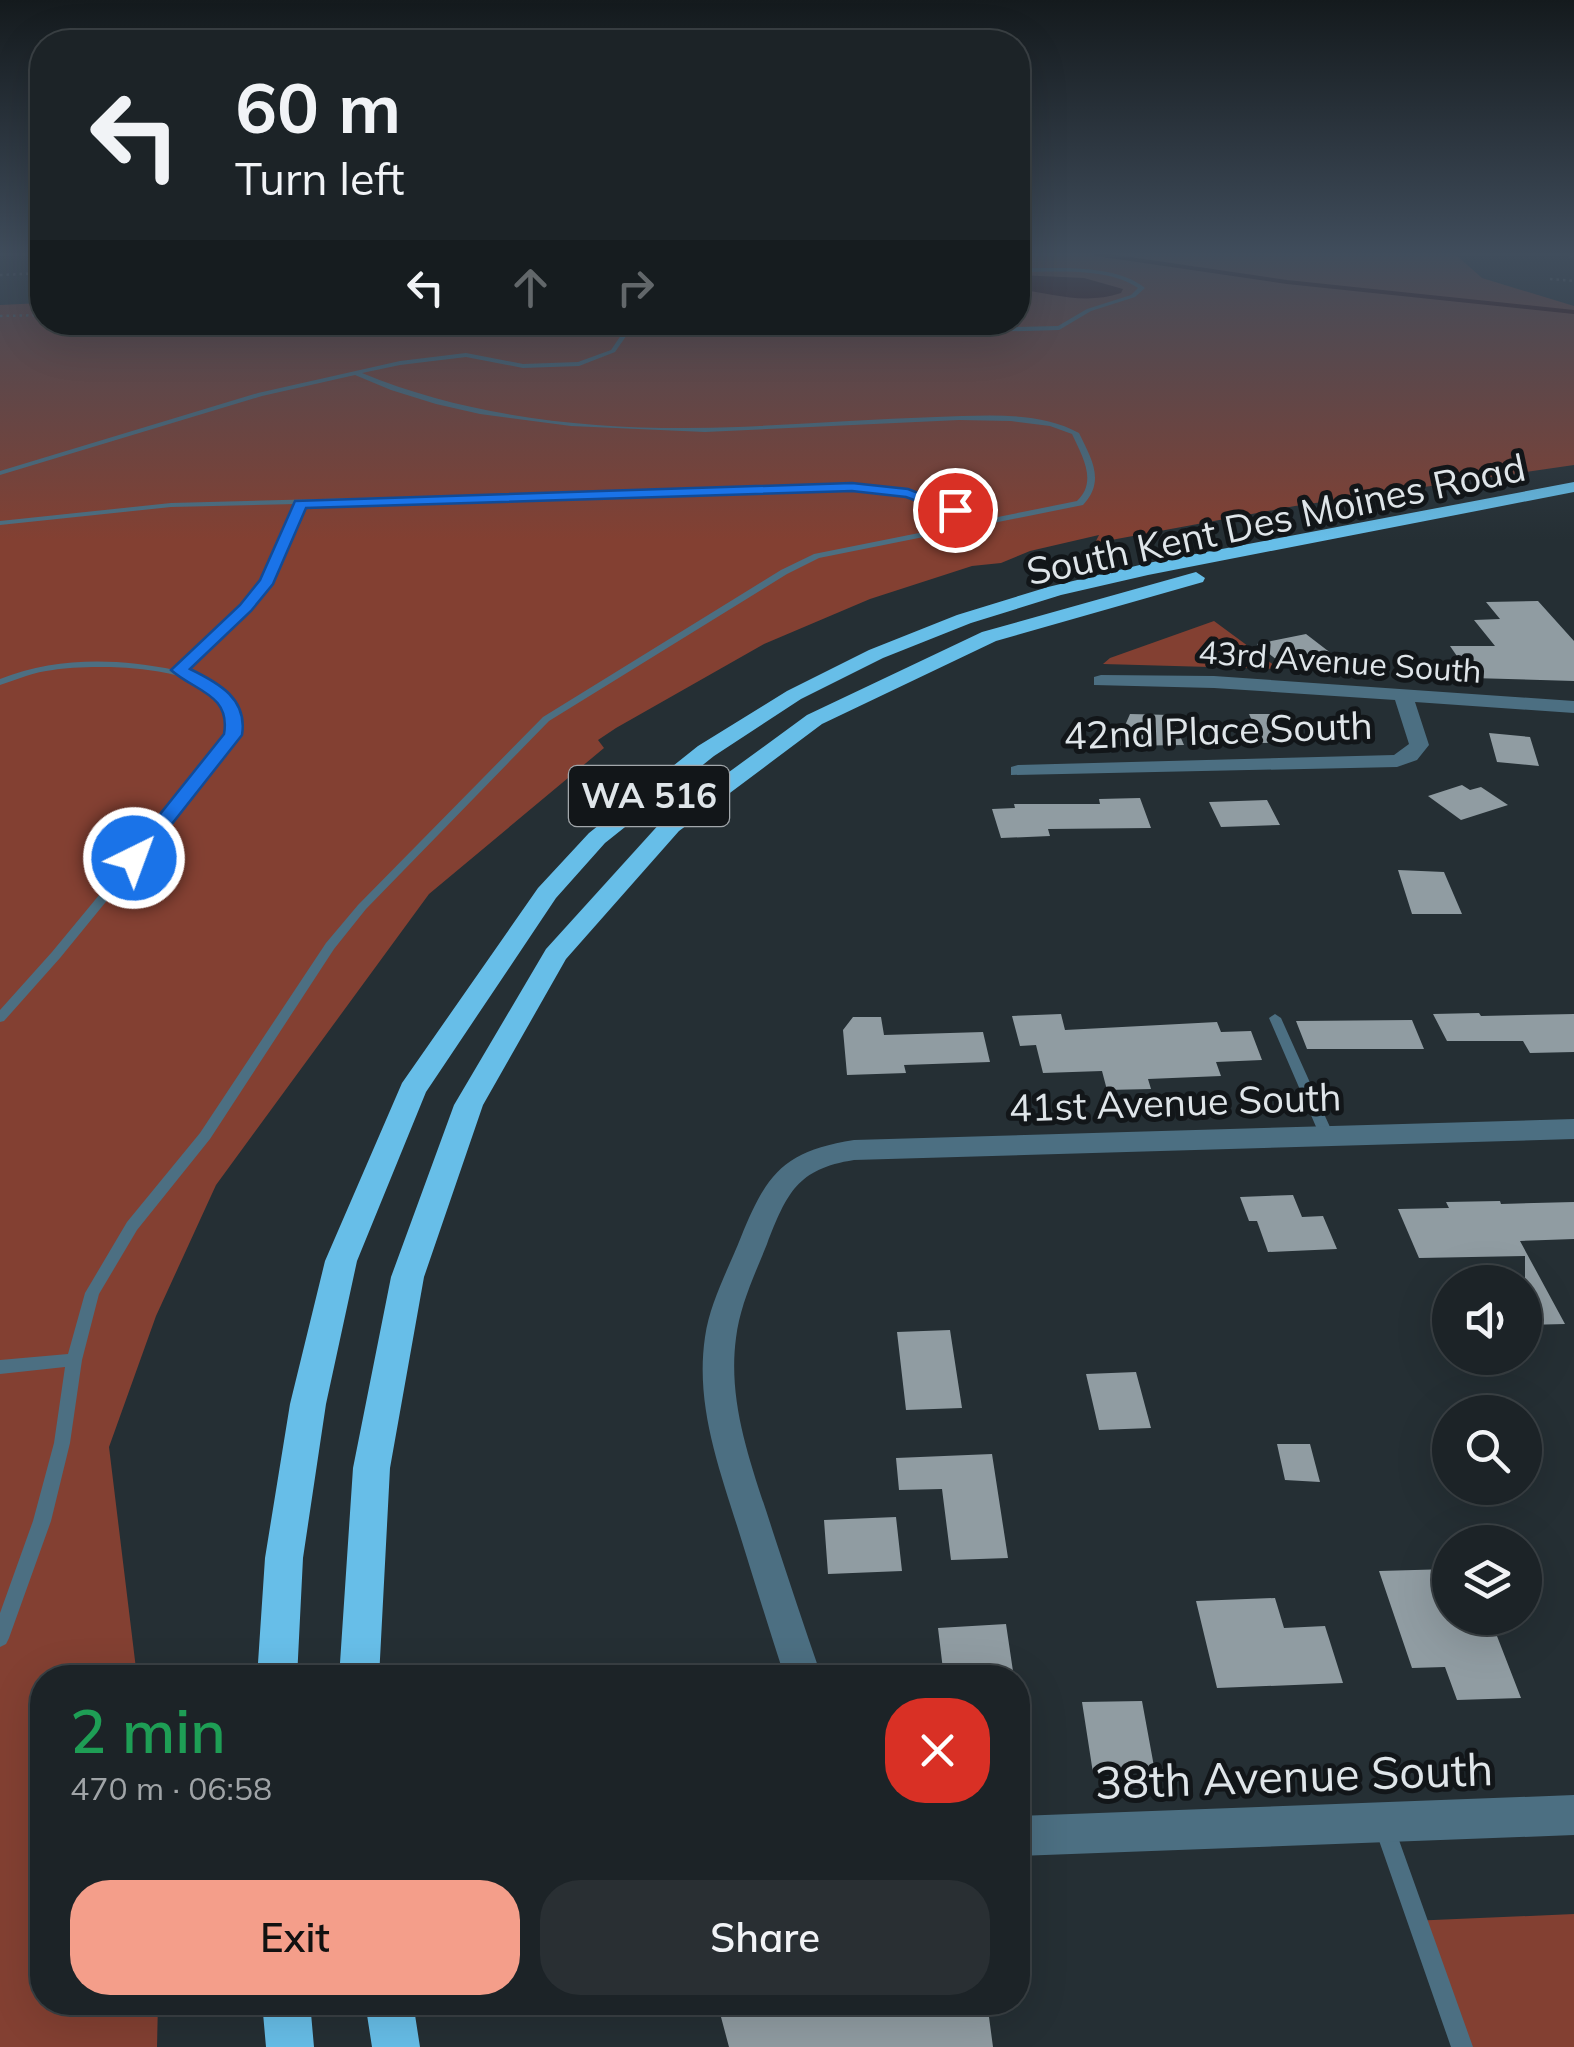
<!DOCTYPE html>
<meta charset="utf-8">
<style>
body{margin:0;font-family:Mulish,sans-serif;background:#292f33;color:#f1f3f6;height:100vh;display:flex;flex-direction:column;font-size:38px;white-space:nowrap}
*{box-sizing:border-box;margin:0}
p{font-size:32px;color:#a0a4a7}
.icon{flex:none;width:55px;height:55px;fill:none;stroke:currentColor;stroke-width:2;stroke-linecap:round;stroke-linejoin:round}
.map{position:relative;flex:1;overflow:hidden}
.details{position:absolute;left:30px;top:1665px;width:1000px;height:350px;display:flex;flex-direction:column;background:#1c2327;border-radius:40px;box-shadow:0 10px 40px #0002,0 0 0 2px #3a4044}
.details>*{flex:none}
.top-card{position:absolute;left:30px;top:30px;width:1000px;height:305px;border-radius:40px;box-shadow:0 10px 40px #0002,0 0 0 2px #3a4044;background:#1c2327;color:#f1f3f6;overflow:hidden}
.fabs{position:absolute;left:1432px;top:1265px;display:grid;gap:20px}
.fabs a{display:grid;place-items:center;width:110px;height:110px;border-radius:50%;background:#1c2327;box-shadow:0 10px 40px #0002,0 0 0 2px #3a4044;font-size:50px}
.pin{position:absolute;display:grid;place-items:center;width:85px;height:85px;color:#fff;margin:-42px;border:5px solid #fff;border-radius:50%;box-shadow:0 2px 10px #0007}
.me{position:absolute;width:110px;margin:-55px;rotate:42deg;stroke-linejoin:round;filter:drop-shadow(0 0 8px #0008)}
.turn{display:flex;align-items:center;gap:35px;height:210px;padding:0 40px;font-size:45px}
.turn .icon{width:130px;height:130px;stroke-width:2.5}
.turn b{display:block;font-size:70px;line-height:85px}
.lanes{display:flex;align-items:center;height:95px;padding:0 40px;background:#0003;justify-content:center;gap:50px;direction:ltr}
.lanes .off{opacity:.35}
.round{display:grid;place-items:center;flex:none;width:105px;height:105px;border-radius:40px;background:#292f33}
.headline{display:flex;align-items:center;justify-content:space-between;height:170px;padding:0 40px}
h1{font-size:60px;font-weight:600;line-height:75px;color:#1e9e55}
.cta{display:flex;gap:20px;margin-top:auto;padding:20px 40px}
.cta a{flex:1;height:115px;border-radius:40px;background:#f49e8a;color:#111;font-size:40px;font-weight:600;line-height:115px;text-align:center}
.cta a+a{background:#292f33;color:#f1f3f6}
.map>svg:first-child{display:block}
.green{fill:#834032}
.water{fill:#3c0200}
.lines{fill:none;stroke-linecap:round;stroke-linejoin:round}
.stream{stroke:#3c0200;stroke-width:4}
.building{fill:#909ca2}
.path{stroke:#626b6f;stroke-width:2.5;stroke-dasharray:2.5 4;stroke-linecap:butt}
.service{fill:#4c6f82;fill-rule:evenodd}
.minor{fill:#4c6f82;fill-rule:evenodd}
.trunk{fill:#67bee8;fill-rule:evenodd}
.route{fill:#1a73e8;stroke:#114b97;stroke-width:2.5}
.labels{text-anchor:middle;stroke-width:10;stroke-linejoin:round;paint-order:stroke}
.far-street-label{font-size:32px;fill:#dfe5e9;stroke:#121619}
.shield{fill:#121619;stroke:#a2a7ab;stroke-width:2.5}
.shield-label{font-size:35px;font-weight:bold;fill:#dfe5e9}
.street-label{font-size:38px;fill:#dfe5e9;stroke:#121619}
.near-street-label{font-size:45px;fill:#dfe5e9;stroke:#121619}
</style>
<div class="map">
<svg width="1574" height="2047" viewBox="0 0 1574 2047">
<rect width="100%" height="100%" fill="#252f34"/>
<path class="green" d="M1018 254H1455L1482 278 1574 306V465L1295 506 1095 543 1099 535 1030 551 1001 563 972 566 870 599 764 644 616 728 598 740 604 748 429 894 216 1185 156 1316 109 1447 137 1677 42 1678V2002L158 2003 157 2047H0V305L42 303V322H1018Z
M1214 621 1279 669 1103 664 1110 658Z
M1574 1914V2047H1455L1410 1921Z"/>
<path class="water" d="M1018 275 1084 278 1123 289 1121 293C1085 305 1054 294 1018 289Z"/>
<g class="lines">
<path class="stream" d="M1096 254 1287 282 1574 312"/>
</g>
<path class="building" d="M1538 601 1574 641V681L1472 678 1450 646H1495L1474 620 1500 619 1486 602Z
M1306 634 1332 654 1282 664 1257 644Z
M1130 714 1171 715 1184 745 1116 746Z
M1249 714H1280L1294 742 1262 743Z
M1489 733 1530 737 1539 766 1497 762Z
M1462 785 1470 790 1481 787 1508 805 1461 820 1428 796Z
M1140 798 1151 828 1048 829 1050 836 1001 838 992 809 1015 808 1014 804H1100L1099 799Z
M1267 800 1280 825 1221 827 1209 802Z
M1398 870 1444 872 1462 914H1412Z
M1479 1013 1481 1016 1574 1014V1052L1530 1053 1523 1041H1447L1433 1014Z
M1061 1014 1065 1030 1217 1022 1221 1032 1251 1031 1262 1060 1216 1062 1221 1076 1148 1079 1151 1089 1107 1090 1102 1071 1043 1073 1036 1045 1020 1046 1012 1016Z
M853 1017H881L884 1035 983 1032 990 1062 904 1065 906 1073 847 1075 843 1030Z
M1412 1020 1424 1049H1307L1296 1021Z
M1293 1195 1302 1217 1323 1216 1337 1249 1268 1252 1257 1221H1249L1240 1197Z
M1500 1201 1501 1204 1574 1202V1239L1520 1241 1565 1324 1525 1325V1256L1419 1258 1398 1209 1449 1208 1446 1202Z
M950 1330 962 1408 906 1410 897 1332Z
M1136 1372 1151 1428 1099 1430 1086 1374Z
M1277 1444H1310L1320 1482 1285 1480Z
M992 1454 1008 1558 951 1560 942 1489 899 1490 896 1458Z
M896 1517 902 1571 828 1574 824 1520Z
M1450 1569V1618H1490L1521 1698 1457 1700 1445 1667 1412 1668 1379 1571Z
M1275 1598 1284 1628 1325 1626 1343 1683 1217 1688 1196 1601Z
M1006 1624 1014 1678H944L938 1628Z
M1142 1701 1155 1772 1093 1773 1082 1702Z
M717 2002H987L993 2047H729Z"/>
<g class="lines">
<path class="path" d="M1564 254 1574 258
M0 275 42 273
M1550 279 1574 281
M0 316 42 315"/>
<path class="service" d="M1018 268C1056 269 1114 263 1145 288L1135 297 1091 311 1059 330 983 332 926 322H945L983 328 1058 326 1087 309 1131 295 1138 288C1109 267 1054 272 1018 272Z
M630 322H636L615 352 579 366 523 368 466 357 400 365 362 373C477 421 614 432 738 427 804 424 870 419 936 417 981 416 1038 410 1079 433 1091 458 1106 481 1083 505L819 558 787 574 549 721 366 909 334 949 210 1139 137 1230 99 1294 82 1360 70 1443 51 1521 9 1638 6 1644 0 1647V1613L33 1521 54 1443 65 1367 0 1374V1360L68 1354 85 1293 127 1222 200 1133 326 943 358 905 543 717 781 570 814 554 969 523C933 501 894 493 852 489L304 504 270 583 249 610 183 671C207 680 243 695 237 727 235 735 232 743 229 751L60 958 4 1021 0 1022V1010L52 952 219 750C222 742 229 729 228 720 226 662 93 664 53 670 34 672 18 679 0 685V679C56 657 116 658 175 670L243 606 263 581 296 504 171 507 0 525V521L171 503 852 485 885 488 920 496 950 506 978 521 1077 501C1098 481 1082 456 1072 434L1050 426 1011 421 959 420 705 432 571 426 480 414 436 404 391 390 355 375 262 396 0 475V471L258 393 400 361 466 353 523 364 578 362 611 350Z
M705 322H723L737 326 734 328Z
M1275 1014 1281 1018 1334 1136 1332 1139H1322L1320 1136 1269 1018Z
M1385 1819 1392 1822 1395 1829 1473 2047H1451L1375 1829 1378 1822Z"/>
<path class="minor" d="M1101 675 1214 676 1574 701V713L1415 702 1429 745 1417 760 1397 767 1011 775V767L1018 765 1394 755 1409 744 1395 700 1214 688 1094 685V677Z
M1574 1119V1139L854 1160C797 1169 787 1193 767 1244 755 1274 740 1305 736 1338 727 1405 753 1469 773 1532 789 1581 805 1629 822 1678H785C769 1629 754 1580 739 1532 719 1468 695 1405 705 1337 710 1302 728 1270 741 1237 767 1173 784 1151 854 1140Z
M1574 1795V1835L1018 1856V1816Z"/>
<path class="trunk" d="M1574 482V492L1148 575 1061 595 971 623 883 658 801 699 714 756 605 843 556 898 426 1092 357 1261 326 1404 303 1558 297 1678H257L265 1558 290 1404 325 1261 402 1083 538 888 589 833 698 746 787 691 869 650 957 615 1048 587 1148 563Z
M1196 572 1205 578 1203 582 996 641 822 724 679 831 566 959 483 1105 424 1277 390 1468 379 1678H339L353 1468 391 1277 454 1105 546 949 662 821 807 715 982 632Z
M262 2002H310L314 2047H266Z
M365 2002H413L420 2047H372Z"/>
</g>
<linearGradient id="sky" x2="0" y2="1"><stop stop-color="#141a1d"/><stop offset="0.47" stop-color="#404d5c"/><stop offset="1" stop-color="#404d5c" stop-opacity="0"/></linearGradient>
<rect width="1574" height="540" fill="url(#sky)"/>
<path class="route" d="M852 483 908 489 962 510 955 515 906 497 852 491 306 508 273 584 251 611 190 669C219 683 248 699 242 735L142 862H127L125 858 224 734C231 694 194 691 171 670L240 605 260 580 295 501Z"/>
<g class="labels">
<g class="far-street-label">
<text transform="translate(1340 662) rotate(4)" y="11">43rd Avenue South</text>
</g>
<rect class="shield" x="569" y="766" width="160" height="60" rx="8"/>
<g class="shield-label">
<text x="649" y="808">WA 516</text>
</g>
<g class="street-label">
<text transform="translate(1276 520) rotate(-12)" y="13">South Kent Des Moines Road</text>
<text transform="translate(1218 731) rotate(-2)" y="13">42nd Place South</text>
<text transform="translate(1175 1103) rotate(-2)" y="13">41st Avenue South</text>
</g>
<g class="near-street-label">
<text transform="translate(1294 1776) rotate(-2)" y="16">38th Avenue South</text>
</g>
</g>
</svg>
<div class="fabs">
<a><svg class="icon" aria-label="sound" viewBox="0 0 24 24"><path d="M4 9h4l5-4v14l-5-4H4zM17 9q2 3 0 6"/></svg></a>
<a><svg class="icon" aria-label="search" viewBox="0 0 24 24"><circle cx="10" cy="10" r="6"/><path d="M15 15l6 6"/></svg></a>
<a><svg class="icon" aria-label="layers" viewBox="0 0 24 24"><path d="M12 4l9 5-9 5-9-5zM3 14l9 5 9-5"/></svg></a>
</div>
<div class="pin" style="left:955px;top:510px;background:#d93025"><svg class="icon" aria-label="arrive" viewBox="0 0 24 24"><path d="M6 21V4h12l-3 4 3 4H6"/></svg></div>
<svg class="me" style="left:134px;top:858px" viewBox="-20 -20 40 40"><circle r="17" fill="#1a73e8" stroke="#fff" stroke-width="3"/><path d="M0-11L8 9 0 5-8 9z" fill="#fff"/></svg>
<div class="top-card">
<div class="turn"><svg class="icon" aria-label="left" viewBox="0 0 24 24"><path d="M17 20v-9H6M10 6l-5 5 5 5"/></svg><div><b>60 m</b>Turn left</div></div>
<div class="lanes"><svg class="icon" aria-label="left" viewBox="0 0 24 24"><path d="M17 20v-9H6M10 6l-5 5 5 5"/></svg><svg class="icon off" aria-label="ahead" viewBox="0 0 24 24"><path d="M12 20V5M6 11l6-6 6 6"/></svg><svg class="icon off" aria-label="right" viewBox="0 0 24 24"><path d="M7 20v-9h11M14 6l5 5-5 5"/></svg></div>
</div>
<section class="details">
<div class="headline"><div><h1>2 min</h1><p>470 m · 06:58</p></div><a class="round" style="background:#d93025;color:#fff"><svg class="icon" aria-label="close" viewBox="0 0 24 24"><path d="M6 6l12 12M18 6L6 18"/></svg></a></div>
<div class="cta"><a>Exit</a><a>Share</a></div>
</section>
</div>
